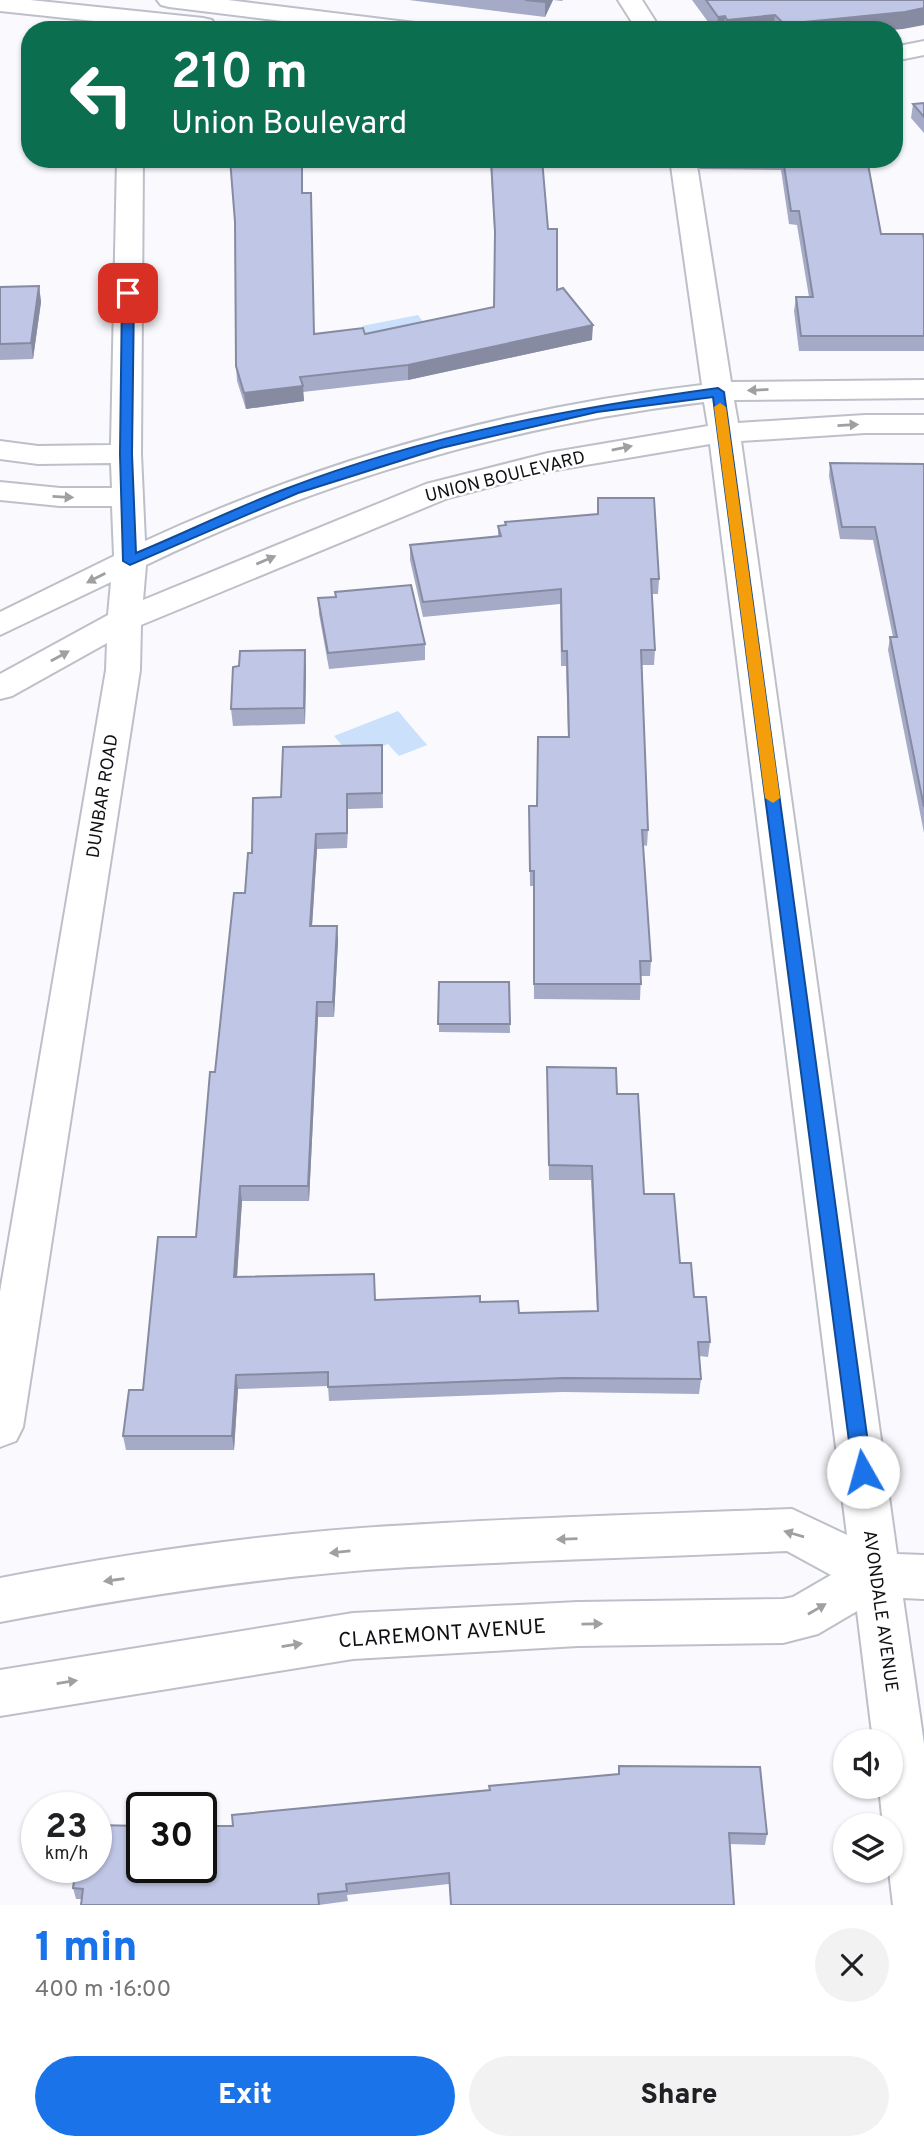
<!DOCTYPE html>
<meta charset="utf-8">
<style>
body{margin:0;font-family:Overpass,sans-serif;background:#f2f2f2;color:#202124;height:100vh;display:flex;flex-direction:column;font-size:26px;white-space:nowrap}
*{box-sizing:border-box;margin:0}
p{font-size:23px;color:#757577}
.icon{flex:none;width:38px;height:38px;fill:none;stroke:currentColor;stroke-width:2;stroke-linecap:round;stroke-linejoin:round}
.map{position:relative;height:1905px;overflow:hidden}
.sheet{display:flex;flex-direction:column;background:#fff;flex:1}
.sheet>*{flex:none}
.guide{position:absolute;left:21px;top:21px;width:882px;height:147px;border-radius:28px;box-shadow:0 2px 5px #0004;background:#0b6e4f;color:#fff;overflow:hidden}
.controls{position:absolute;left:833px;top:1729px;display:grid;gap:14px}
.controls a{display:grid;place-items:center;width:70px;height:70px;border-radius:50%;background:#fff;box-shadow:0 2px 5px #0004;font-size:35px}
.speed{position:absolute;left:21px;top:1792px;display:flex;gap:14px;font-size:35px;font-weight:700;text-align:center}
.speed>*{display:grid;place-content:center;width:91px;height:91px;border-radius:50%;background:#fff;box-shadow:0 2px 5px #0004;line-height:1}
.speed small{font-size:18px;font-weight:400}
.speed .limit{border:4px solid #111;border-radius:10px;background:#fff;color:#111}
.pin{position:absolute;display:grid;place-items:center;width:60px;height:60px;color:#fff;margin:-30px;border-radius:14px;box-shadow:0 4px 10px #0006}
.me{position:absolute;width:77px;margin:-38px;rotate:353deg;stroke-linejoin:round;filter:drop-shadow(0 0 5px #0008)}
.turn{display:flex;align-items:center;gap:24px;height:147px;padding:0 35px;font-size:32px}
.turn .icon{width:91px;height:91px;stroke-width:2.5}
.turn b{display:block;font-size:49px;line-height:60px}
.round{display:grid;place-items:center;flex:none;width:74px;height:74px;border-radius:37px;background:#f2f2f2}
.headline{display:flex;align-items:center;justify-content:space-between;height:119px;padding:0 35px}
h1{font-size:42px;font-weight:800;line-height:52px;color:#1a73e8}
.primary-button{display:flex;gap:14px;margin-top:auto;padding:14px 35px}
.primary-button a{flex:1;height:80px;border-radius:42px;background:#1a73e8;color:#fff;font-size:28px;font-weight:800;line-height:80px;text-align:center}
.primary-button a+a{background:#f2f2f2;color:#202124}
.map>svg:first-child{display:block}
.water{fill:#cae0fb}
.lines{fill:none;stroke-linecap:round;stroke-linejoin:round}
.minor-casing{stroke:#bdbfc9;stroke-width:4}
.minor{fill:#fff;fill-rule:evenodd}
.wall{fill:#a5aac6}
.shaded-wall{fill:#868ba1}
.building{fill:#c0c6e6;stroke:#868ba1;stroke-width:2}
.oneway{fill:#9fa0a1}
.route{fill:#1a73e8;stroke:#114b97;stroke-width:2}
.slow{fill:#f59e0b}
.labels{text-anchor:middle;stroke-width:5;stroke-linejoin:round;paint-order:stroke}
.street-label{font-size:18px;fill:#101114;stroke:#fff}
.near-street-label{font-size:21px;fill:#101114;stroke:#fff}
</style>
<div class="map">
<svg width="924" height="1905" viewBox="0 0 924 1905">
<rect width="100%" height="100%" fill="#fafafe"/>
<path class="water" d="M418 315 429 330 373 342 362 326Z
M398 711 427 745 399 756 388 744 352 757 334 736Z"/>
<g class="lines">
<defs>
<path id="minor" d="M0 0H30L203 18 212 20 215 25 212 30H179L0 11Z
M157 0H228L415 23 424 25 427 30H354L169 7 161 5Z
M618 0H642L661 30H637Z
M924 41V55L894 61V47Z
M117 159H143L141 454 145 541C321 460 510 407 702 385L670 159H696L731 382 924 380V398L734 400 738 423 865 415H924V433H865L741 441 897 1554 924 1555V1599L903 1598 924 1744V1905H893L889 1871 891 1825H883L879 1787H891V1741H873L857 1611 818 1634 783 1643 578 1646 353 1659 0 1716V1670L353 1613 578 1602 783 1599 793 1597 831 1575 787 1551C661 1557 536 1560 410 1567 273 1575 135 1596 0 1622V1578C135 1552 273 1532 410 1525 537 1517 665 1514 792 1509L847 1535 710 444 550 471 448 498 141 625 140 670 23 1427 16 1441 0 1447V1292L106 670 107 643 12 696 0 699V674L108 615 111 582 0 635V612L114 556 112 506H60L0 500V482L60 488H112L111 463 38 464 0 459V441L38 446 111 445ZM704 402 708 426 548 453 426 484 143 600 146 565C321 480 511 425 704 402Z"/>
</defs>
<use href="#minor" class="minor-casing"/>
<use href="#minor" class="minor"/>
</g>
<path class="wall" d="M409 0H563L562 1 553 0 545 17Z
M692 0H924L903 29 894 30H714Z
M924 103V133L911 118 913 104Z
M490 159H542L548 229 557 290 592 340 408 380 303 392 304 401 246 409 237 381 236 366 303 193 314 334H365L494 307 495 244Z
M699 159H867L881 234 924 239V351H799L794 311 796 297H809L797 225 789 224 781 170 700 169Z
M39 286 41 302 33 359 0 360V287Z
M830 463 924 464V833L888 650 890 637H893L873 540 840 539 829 476Z
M598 498 659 579 658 594H652L655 650 654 665H642L648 830 647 846 643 845 651 961 650 976H641L640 1000 534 999 533 886H530L529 806H537L568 737 566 666H561L560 604 423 617 410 560V545L498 536V526H505V522L597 514Z
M335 592 425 644V660L329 669 319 614 318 598 335 597Z
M239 666H306L305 724 233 726 231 709Z
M382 745 383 808 348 809 347 848 317 849 312 926H337L338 941 334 1017H318L309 1201H242L237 1277 375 1300 480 1302 519 1313 597 1311 591 1180H549L547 1067 617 1094 644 1194 680 1263 694 1297 710 1342 708 1357 699 1356 701 1379 699 1394 563 1392 329 1401 328 1386 238 1389 234 1450H126L123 1436 143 1390 196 1237 215 1072 252 853 281 797Z
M439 982H509L510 1033 439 1032Z
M619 1766 767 1834 765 1845 729 1844 734 1905H451L449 1884 347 1895 348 1901 319 1905 76 1899 73 1888 233 1826 489 1790V1786L618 1774Z"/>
<path class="shaded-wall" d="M547 0H553L545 17V2Z
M924 8V25L903 29 784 30V24Z
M775 15 773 30H726L727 20Z
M725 16 724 30H717L718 17Z
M302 159H303L302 208Z
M39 286 41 302 33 359 31 343Z
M593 325 592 340 408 380V365Z
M303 386 304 401 246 409 244 393Z
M305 650 306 666 305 724 304 708Z
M347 794 348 809 347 848Z
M316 834 317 849 311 941 310 926Z
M337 926 338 941 334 1017 333 1002Z
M317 1002 318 1017 309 1201 308 1186Z
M240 1186 242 1201 236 1291 234 1277Z
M236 1375 238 1389 234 1450 232 1436Z"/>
<path class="building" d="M525 0H547L545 2Z
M706 0H924V8L905 12 784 24 775 15 727 20 725 16 718 17Z
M924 103V117L913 104Z
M230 159H302V193H311L314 334 363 328 365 334 494 307 495 232 491 159H542L548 229H557V290L563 288 593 325 408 365 300 377 303 386 244 393 236 366 235 222Z
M783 159H867L881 234H923L924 239V336H801L796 297H813L799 211H791Z
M39 286 31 343 0 344V287Z
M830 463 924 464V807L890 637H897L875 527H842Z
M598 498H654L659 579H651L655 650H641L648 830H642L651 961H640L641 984H534V871H530L529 806H537L538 737H569L567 651H562L561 589 423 602 410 545 501 536 498 526 506 525 505 522 598 514Z
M411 585 425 644 328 653 318 598 336 597 335 592Z
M305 650 304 708 231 709 233 667 239 666 240 651Z
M382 745V793L347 794V833L316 834 310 926H337L333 1002H317L308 1186H240L234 1277 374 1274 375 1300 480 1296V1302L518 1301 519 1313 598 1311 592 1166 549 1165 547 1067 616 1068 617 1094H638L644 1194H674L680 1263H691L694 1297H706L710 1342H698L701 1379 564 1378 328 1387V1372L236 1375 232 1436H123L129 1390H143L158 1237H196L210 1072H215L234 893H245L248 853H252L253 798 281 797 283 747Z
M439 982H509L510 1024H438Z
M619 1766 760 1767 767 1834 729 1833 734 1905H451L449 1873 346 1884 347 1891 318 1894 319 1905H81L83 1889 73 1888 76 1867H96V1825L142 1826V1867H201V1826H233L232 1815 490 1790 489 1786 619 1774Z"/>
<defs><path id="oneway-solid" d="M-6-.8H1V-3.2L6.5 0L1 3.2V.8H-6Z" transform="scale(1.75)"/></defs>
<g class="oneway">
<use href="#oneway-solid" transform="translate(758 390) rotate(177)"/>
<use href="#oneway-solid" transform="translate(848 425) rotate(-3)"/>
<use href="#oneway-solid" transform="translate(622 448) rotate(-11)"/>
<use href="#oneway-solid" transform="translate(63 497) rotate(3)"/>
<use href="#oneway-solid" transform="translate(266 560) rotate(-23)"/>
<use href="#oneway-solid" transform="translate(96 578) rotate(153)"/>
<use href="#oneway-solid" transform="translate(60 656) rotate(-29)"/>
<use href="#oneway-solid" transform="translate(794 1534) rotate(-164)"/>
<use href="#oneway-solid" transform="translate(567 1539) rotate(178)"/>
<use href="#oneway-solid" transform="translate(340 1552) rotate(174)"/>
<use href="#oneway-solid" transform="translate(114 1580) rotate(172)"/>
<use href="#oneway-solid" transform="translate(817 1609) rotate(-30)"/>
<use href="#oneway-solid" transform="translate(592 1624) rotate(-1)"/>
<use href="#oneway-solid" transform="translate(292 1645) rotate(-9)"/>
<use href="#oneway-solid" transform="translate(67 1682) rotate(-9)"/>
</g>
<path class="route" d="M128 290 134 293 132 454 136 553C187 532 237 507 288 488 426 435 573 408 718 388L724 392 872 1472 869 1478 863 1481 856 1478 853 1472 713 397 597 412 441 448 298 493 130 565 123 561 120 454 122 293Z"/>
<path class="slow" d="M720 403 726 407 780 798 773 803 765 798 714 407Z"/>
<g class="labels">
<g class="street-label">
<text transform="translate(505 476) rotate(-14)" y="6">UNION BOULEVARD</text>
<text transform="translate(102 796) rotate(-81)" y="6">DUNBAR ROAD</text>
<text transform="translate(881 1611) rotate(82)" y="6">AVONDALE AVENUE</text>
</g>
<g class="near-street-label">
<text transform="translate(442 1633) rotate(-4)" y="7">CLAREMONT AVENUE</text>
</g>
</g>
</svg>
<div class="controls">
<a><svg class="icon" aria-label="sound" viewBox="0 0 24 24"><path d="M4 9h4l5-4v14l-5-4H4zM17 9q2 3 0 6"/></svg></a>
<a><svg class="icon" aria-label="layers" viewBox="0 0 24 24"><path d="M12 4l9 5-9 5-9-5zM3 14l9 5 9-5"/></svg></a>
</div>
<div class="speed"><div>23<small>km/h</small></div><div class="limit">30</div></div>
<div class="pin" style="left:128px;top:293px;background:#d93025"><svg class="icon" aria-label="arrive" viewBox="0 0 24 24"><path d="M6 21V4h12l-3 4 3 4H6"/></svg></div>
<svg class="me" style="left:863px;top:1472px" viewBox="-20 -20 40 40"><circle r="19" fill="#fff"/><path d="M0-13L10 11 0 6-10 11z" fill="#1a73e8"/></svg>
<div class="guide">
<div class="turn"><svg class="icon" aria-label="left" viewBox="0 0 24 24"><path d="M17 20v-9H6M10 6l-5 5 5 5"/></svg><div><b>210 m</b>Union Boulevard</div></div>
</div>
</div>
<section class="sheet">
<div class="headline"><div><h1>1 min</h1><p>400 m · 16:00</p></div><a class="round"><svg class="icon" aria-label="close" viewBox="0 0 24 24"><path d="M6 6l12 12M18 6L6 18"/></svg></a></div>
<div class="primary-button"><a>Exit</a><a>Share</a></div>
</section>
